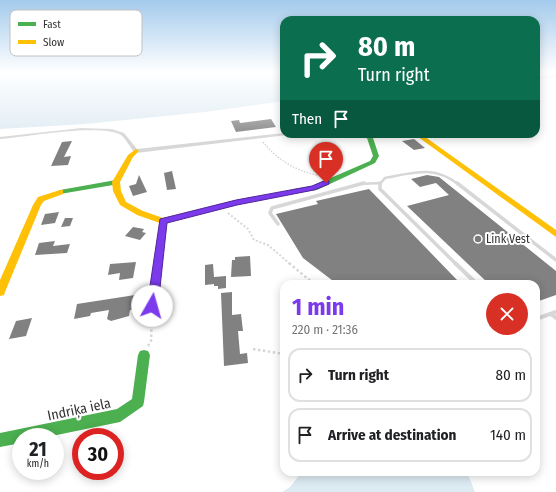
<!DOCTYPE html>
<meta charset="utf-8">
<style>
body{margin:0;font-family:"Fira Sans Condensed",sans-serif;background:#f2f2f2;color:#202124;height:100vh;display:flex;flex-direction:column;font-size:15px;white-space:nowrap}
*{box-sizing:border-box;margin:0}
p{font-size:13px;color:#757577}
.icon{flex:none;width:22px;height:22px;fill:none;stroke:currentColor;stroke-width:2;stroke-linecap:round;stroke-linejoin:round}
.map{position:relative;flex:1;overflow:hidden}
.drawer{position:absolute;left:280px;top:280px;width:260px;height:196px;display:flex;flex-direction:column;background:#fff;border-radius:12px;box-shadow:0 2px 10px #0003}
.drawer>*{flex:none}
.hud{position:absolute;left:280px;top:16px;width:260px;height:122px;border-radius:12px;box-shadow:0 2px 10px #0003;background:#0b6e4f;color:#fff;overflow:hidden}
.speed{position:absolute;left:12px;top:428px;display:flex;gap:8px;font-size:20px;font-weight:700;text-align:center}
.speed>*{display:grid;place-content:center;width:52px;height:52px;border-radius:50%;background:#fff;box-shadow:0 2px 10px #0003;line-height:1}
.speed small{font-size:10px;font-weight:400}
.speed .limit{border:6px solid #d22;background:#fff;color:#111}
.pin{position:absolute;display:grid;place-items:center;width:34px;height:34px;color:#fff;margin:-41px -17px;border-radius:50% 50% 50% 0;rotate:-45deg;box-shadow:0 0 4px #0007}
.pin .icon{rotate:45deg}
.me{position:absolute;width:44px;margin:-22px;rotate:7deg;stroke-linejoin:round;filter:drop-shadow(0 0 3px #0008)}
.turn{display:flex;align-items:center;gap:14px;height:84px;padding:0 12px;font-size:18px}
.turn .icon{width:52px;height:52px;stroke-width:2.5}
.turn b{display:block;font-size:28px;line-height:34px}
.then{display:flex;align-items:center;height:38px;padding:0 12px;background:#0003;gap:8px;font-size:15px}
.round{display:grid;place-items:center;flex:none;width:42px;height:42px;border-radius:21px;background:#f2f2f2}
.summary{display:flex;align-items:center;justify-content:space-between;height:68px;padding:0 12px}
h1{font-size:24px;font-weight:700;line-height:30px;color:#7c3aed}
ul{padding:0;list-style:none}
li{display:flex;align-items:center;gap:12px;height:54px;margin:0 8px 6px;padding:0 4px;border:2px solid #e0e0e0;border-radius:12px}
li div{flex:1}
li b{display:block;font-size:15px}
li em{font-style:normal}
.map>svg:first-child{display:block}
.water{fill:#ddebf3}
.building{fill:#818181}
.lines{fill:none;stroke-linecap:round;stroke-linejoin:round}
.path-far2{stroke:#d6d6d6;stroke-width:1.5;stroke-dasharray:1.5 1.5;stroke-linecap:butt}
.path-far1{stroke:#d6d6d6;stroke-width:2;stroke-dasharray:2 2;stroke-linecap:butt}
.path{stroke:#d6d6d6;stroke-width:2.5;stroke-dasharray:2.5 2.5;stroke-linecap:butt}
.lane-far2{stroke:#d7d7d7;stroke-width:2.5}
.lane-far1{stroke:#d7d7d7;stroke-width:3.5}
.lane{stroke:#d7d7d7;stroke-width:4}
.street{fill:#d7d7d7;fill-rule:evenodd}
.fast{fill:#4caf50;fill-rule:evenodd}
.slow{fill:#ffc107;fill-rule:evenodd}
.route{fill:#7c3aed;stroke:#51269a}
.poi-dot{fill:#7a7a7a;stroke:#fff;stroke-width:1.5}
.labels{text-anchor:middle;stroke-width:4;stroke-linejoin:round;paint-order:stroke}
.poi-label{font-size:12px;fill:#333;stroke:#fff;text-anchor:start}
.near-street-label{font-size:14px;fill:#333;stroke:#fff}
.key{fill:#fff;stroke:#c2c2c2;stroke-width:1}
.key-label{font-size:11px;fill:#333}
</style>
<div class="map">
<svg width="556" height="492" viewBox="0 0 556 492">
<rect width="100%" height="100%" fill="#fff"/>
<path class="water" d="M0 72H284V101L205 112 85 124 0 129Z
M302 472H467L475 492H282L290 487Z"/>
<path class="building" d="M271 119 276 127 236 132 231 121 239 120 240 123Z
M414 139 425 148 414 150 402 141Z
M72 141 64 157 71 156 68 165 51 166 62 142Z
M172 171 176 189 167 190 164 173Z
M139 175 147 192 133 196 129 186 136 184Z
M427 175 439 177 556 271V295L536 302V284H489L407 206 449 195 436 183 420 187 411 179Z
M369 189 458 281 448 284H337L303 258 276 214 318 204 316 201Z
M59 212 55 223 41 225 45 214Z
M65 218H73L70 226 61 227Z
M133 227 144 229 142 232 146 233 140 240 125 236Z
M55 241 53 246 70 244 67 253 35 255 39 243Z
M250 256 251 276 231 277 232 260H235V257Z
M136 262 133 278 119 280 120 273 108 275 110 264Z
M213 264 214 277 226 276V288L218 289V286H214V284L205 285V265Z
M232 292V315L241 314 243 331H238L240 354 247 353 248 363 224 366 221 293Z
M135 295 133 310H130L129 316 111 321 107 319 109 310 91 313 90 316 74 319 77 304Z
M32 318 26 336 9 339 16 321Z"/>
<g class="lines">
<path class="path-far2" d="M263 142C276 159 296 171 317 175"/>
<path class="path-far1" d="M228 213 248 229 254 240 268 245 290 264"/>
<path class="path" d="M289 263 314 284
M148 346 151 341 152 313
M253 349 284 354"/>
<path class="lane-far2" d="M360 184 380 183
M380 184 385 178C413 173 433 165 458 184"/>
<path class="lane-far1" d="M380 183V189L456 264
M457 183 556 260
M278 224 270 213 272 208 364 183"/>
<path class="lane" d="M455 263 477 284
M551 314 556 318
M536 319 556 312"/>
<path class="street" d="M556 75V77L536 79V77Z
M81 128 112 129 124 133 137 149 284 133V134H289L287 135 136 153 134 152C130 147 126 139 121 135 100 123 25 137 0 139V137Z
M345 134C353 134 363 137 370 136 379 136 388 134 396 134L394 135 370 139 347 135Z
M163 219 166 221 156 305 155 307 152 308 149 307 148 305 160 221Z"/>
<path class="fast" d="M370 136 373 138 379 156 375 163 317 190 294 193V189L312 186 370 161 373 156 367 138Z
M116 180H119V184L60 194 56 192 60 190Z
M144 350 148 351 150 355 144 402 143 406 120 422 47 437H21V443L0 447V433L117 409 132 399 138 355 140 351Z"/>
<path class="slow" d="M414 134H421L556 230V237Z
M136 149 139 151 133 157 120 182 121 191 126 202 143 211 163 218 236 201 297 189 301 191 297 193 236 205 163 224 160 223 137 215 120 205 113 191 112 182 128 155Z
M60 190H63V194L44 201 41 205 5 292 4 295 0 296V280L33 205 38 197Z"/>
</g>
<linearGradient id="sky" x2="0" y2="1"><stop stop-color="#a3caec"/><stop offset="0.51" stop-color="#fff"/><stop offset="1" stop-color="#fff" stop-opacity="0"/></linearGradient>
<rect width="556" height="141" fill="url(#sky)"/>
<path class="route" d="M326 180 329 181V184L314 190 237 205 167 223 158 306 156 308H148L147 306 160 219 236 200 312 186Z"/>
<circle class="poi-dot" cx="478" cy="239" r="4"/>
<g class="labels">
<g class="poi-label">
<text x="486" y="243">Link Vest</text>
</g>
<g class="near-street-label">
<text transform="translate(79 409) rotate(-12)" y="5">Indriķa iela</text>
</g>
</g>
<rect x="10" y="10" width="132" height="46" rx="6" class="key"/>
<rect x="18" y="22" width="18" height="4" fill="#4caf50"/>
<rect x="18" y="40" width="18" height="4" fill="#ffc107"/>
<g class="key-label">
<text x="43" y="28">Fast</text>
<text x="43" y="46">Slow</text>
</g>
</svg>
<div class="speed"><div>21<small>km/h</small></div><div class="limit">30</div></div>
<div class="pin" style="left:326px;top:183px;background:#d93025"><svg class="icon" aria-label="arrive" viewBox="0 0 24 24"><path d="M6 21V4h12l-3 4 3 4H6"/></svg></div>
<svg class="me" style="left:152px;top:306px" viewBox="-20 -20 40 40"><circle r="19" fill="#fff"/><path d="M0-13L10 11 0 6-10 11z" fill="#7c3aed"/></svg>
<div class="hud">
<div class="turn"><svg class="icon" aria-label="right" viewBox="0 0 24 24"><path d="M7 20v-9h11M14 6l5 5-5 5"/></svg><div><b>80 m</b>Turn right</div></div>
<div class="then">Then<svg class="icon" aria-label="arrive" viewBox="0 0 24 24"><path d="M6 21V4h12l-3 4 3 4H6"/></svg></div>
</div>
<section class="drawer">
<div class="summary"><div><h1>1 min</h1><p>220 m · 21:36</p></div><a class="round" style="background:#d93025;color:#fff"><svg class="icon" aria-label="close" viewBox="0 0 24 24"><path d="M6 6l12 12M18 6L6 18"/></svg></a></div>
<ul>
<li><svg class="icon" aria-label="right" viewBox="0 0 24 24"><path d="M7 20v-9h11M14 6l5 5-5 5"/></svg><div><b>Turn right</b></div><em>80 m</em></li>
<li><svg class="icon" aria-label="arrive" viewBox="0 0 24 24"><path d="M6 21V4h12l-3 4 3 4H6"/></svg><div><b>Arrive at destination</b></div><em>140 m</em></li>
</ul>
</section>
</div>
